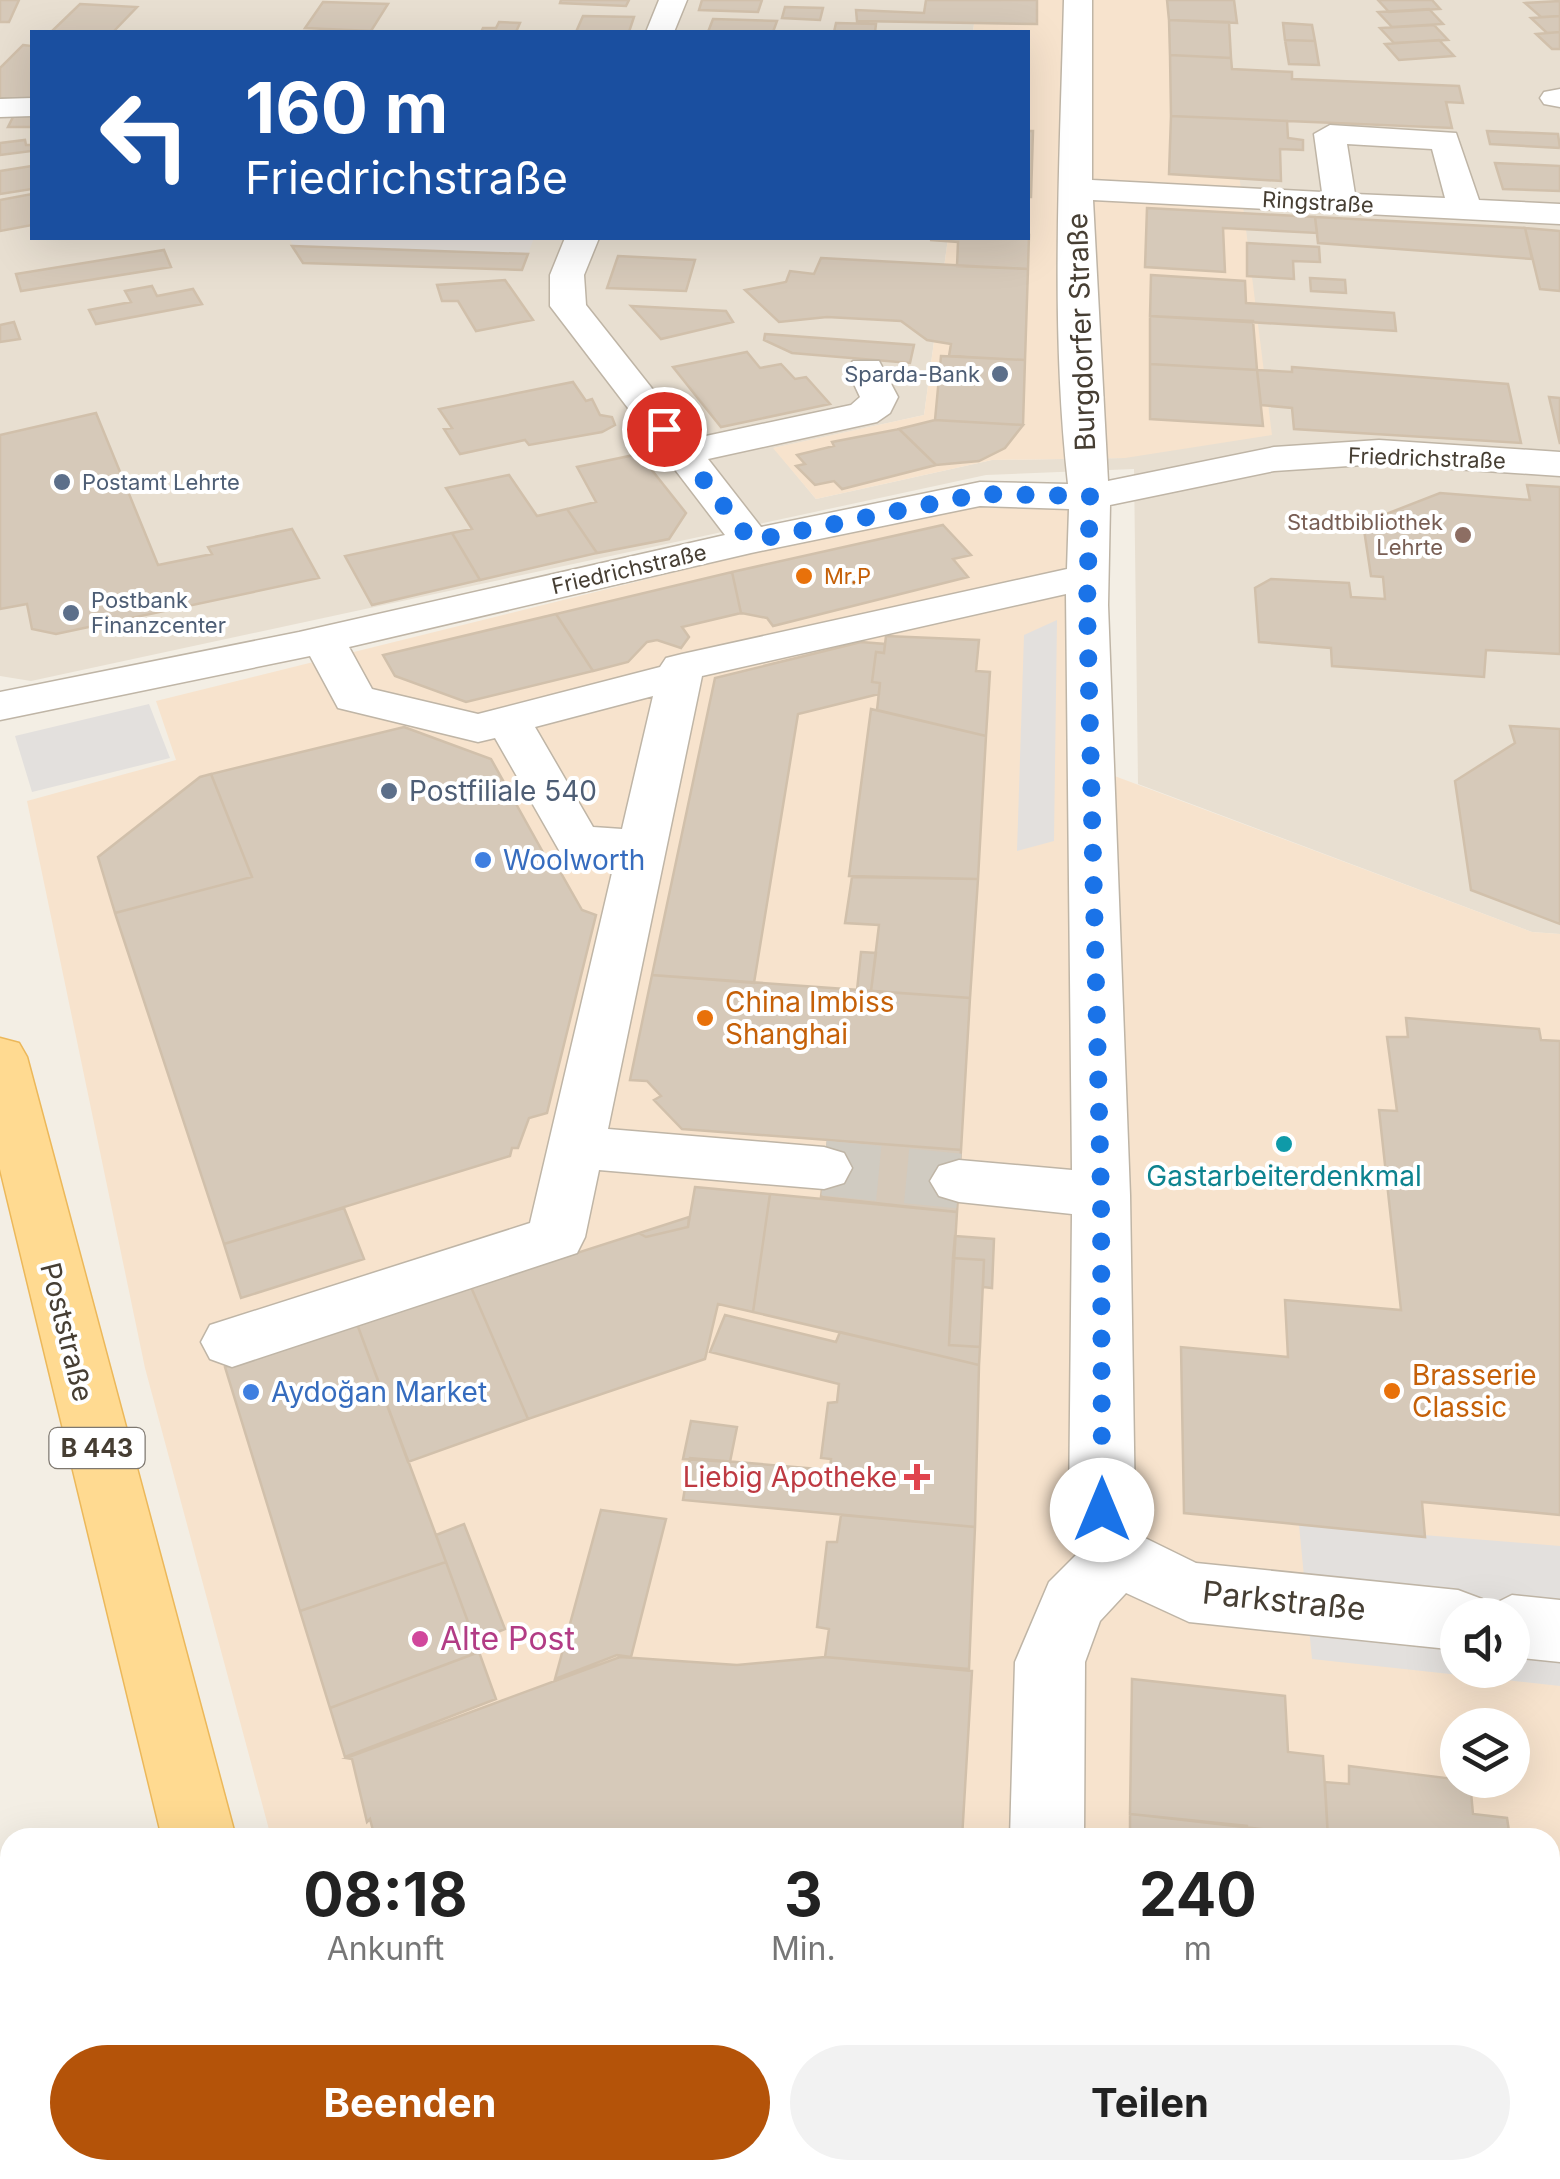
<!DOCTYPE html>
<html lang="de">
<meta charset="utf-8">
<style>
body{margin:0;font-family:Inter,sans-serif;background:#f2f2f2;color:#222;height:100vh;display:flex;flex-direction:column;font-size:38px;white-space:nowrap}
*{box-sizing:border-box;margin:0}
p{font-size:32px;color:#767676}
.icon{flex:none;width:55px;height:55px;fill:none;stroke:currentColor;stroke-width:2;stroke-linecap:round;stroke-linejoin:round}
.map{position:relative;flex:1;overflow:hidden}
.details{position:absolute;left:0px;top:1828px;width:1560px;height:352px;display:flex;flex-direction:column;background:#fff;border-radius:30px 30px 0 0;box-shadow:0 10px 40px #0002}
.details>*{flex:none}
.banner{position:absolute;left:30px;top:30px;width:1000px;height:210px;border-radius:0px;box-shadow:0 10px 40px #0002;background:#1a4fa0;color:#fff;overflow:hidden}
.tools{position:absolute;left:1440px;top:1598px;display:grid;gap:20px}
.tools a{display:grid;place-items:center;width:90px;height:90px;border-radius:50%;background:#fff;box-shadow:0 10px 40px #0002;font-size:50px}
.pin{position:absolute;display:grid;place-items:center;width:85px;height:85px;color:#fff;margin:-42px;border:5px solid #fff;border-radius:50%;box-shadow:0 2px 10px #0007}
.me{position:absolute;width:110px;margin:-55px;rotate:0deg;stroke-linejoin:round;filter:drop-shadow(0 0 8px #0008)}
.turn{display:flex;align-items:center;gap:35px;height:210px;padding:0 50px;font-size:45px}
.turn .icon{width:130px;height:130px;stroke-width:2.5}
.turn b{display:block;font-size:70px;line-height:85px}
.eta{display:flex;justify-content:space-evenly;align-items:center;height:170px;text-align:center}
.eta b{font-size:60px;font-weight:700;line-height:70px}
.action{display:flex;gap:20px;margin-top:auto;padding:20px 50px}
.action a{flex:1;height:115px;border-radius:60px;background:#b45309;color:#fff;font-size:40px;font-weight:700;line-height:115px;text-align:center}
.action a+a{background:#f2f2f2;color:#222}
.map>svg:first-child{display:block}
.residential{fill:#e8dfd1}
.commercial{fill:#f7e3cd;fill-rule:evenodd}
.industrial{fill:#e5dfd9}
.parking{fill:#e3e0dd;fill-rule:evenodd}
.building{fill:#d6c9b9;stroke:#d1c0ab;stroke-width:2.5}
.lines{fill:none;stroke-linecap:round;stroke-linejoin:round}
.minor-tunnel{stroke:#d0cbc1;stroke-width:55;stroke-dasharray:55 28;stroke-linecap:butt}
.minor-casing{stroke:#bfb5a6;stroke-width:3}
.major-casing{stroke:#ecb85a;stroke-width:3}
.minor{fill:#fff;fill-rule:evenodd}
.major{fill:#ffda91;fill-rule:evenodd}
.route{stroke:#1a73e8;stroke-width:18;stroke-dasharray:0 32.4}
.service-dot{fill:#5c6f8a;stroke:#fff;stroke-width:4}
.education-dot{fill:#8d6e63;stroke:#fff;stroke-width:4}
.food-dot{fill:#e8710a;stroke:#fff;stroke-width:4}
.shop-dot{fill:#3f7fe0;stroke:#fff;stroke-width:4}
.culture-dot{fill:#0f9aa8;stroke:#fff;stroke-width:4}
.health-dot{fill:#e0444e;stroke:#fff;stroke-width:4}
.hotel-dot{fill:#d1479c;stroke:#fff;stroke-width:4}
.labels{text-anchor:middle;stroke-width:8;stroke-linejoin:round;paint-order:stroke}
.far-street-label{font-size:22px;fill:#463e33;stroke:#fff}
.far-service-label{font-size:22px;fill:#4e5e75;stroke:#fff;text-anchor:start}
.far-education-label{font-size:22px;fill:#785e54;stroke:#fff;text-anchor:end}
.far-food-label{font-size:22px;fill:#c56008;stroke:#fff;text-anchor:start}
.shield{fill:#fff;stroke:#7e7870;stroke-width:2.5}
.shield-label{font-size:25px;font-weight:bold;fill:#463e33}
.street-label{font-size:28px;fill:#463e33;stroke:#fff}
.service-label{font-size:28px;fill:#4e5e75;stroke:#fff;text-anchor:start}
.shop-label{font-size:28px;fill:#366cbe;stroke:#fff;text-anchor:start}
.food-label{font-size:28px;fill:#c56008;stroke:#fff;text-anchor:start}
.culture-label{font-size:28px;fill:#0d838f;stroke:#fff}
.health-label{font-size:28px;fill:#be3a42;stroke:#fff;text-anchor:end}
.near-street-label{font-size:32px;fill:#463e33;stroke:#fff}
.near-hotel-label{font-size:32px;fill:#b23c85;stroke:#fff;text-anchor:start}
</style>
<div class="map">
<svg width="1560" height="2179" viewBox="0 0 1560 2179">
<rect width="100%" height="100%" fill="#f3eee4"/>
<path class="residential" d="M0 0H977L973 32H32V238H948L924 415 774 448 816 499 992 460 1125 458 1217 0H1560V934L1532 932 1138 784 1134 469 986 475 31 681 0 676Z"/>
<path class="commercial" d="M977 0H1217L1272 435 1125 458 992 460 816 499 773 448 924 415 948 238H1028V32H973Z
M970 499 1078 501 1077 762 1532 932 1560 934V2179H372L369 2170H1550V1838L271 1837 145 1368 27 801 176 760 156 701ZM1458 1615H1512V1670H1458ZM1458 1725H1512V1780H1458Z"/>
<path class="industrial" d="M289 238H534L522 270 303 263Z"/>
<path class="parking" d="M1057 620 1054 841 1017 851 1024 635Z
M149 704 170 758 32 792 15 736Z
M1299 1525 1560 1546V1686L1312 1659ZM1458 1615H1512V1670H1458Z"/>
<path class="building" d="M0 0H19L9 22H0Z
M561 0H629L626 6 560 3Z
M702 0H762L758 12 699 10Z
M926 0H1037V24L857 21 856 10 924 13Z
M1167 0H1234L1237 23 1169 20Z
M1378 0H1432L1440 9 1389 12Z
M1560 1V16L1541 17 1525 3Z
M323 2 388 4 371 31 305 28Z
M80 4 137 7 113 32H51Z
M785 7 823 8 820 20 782 18Z
M1429 9 1443 24 1392 27 1378 12Z
M583 16 634 17 629 32H576Z
M1560 16V32L1547 33 1531 18Z
M713 19 777 21 773 32H708Z
M1169 20 1229 22 1231 58 1170 55Z
M499 22 520 23 516 32H481L483 28H496Z
M836 23 876 24 875 32H834Z
M1283 23 1312 25 1315 41 1285 40Z
M1434 25 1448 40 1394 43 1380 28Z
M1560 32V49H1552L1536 34Z
M1285 40 1315 41 1319 65 1289 64Z
M1439 40 1454 56 1399 60 1385 44Z
M23 45 32 46V99L0 98V68Z
M1170 55 1231 58 1232 69 1292 72V79L1459 86 1463 103 1446 102 1452 128 1171 116Z
M32 114V127H8L14 115Z
M1171 116 1287 121 1288 138 1303 140V150L1280 149 1281 181 1169 174Z
M1028 131H1033L1031 197H1028Z
M1487 131 1558 134 1560 148 1490 144Z
M25 140 26 145H32V151L0 155V143Z
M1495 163 1560 166V191L1503 189Z
M32 166V189L0 194V171Z
M32 194V225L0 231V200Z
M1147 208 1315 217 1317 233 1223 228 1225 272 1145 267Z
M1315 217 1525 228 1532 259 1318 243Z
M1525 228 1560 231V291L1540 289Z
M1029 235 1028 269 957 266 958 242 930 240Z
M1247 243 1319 247 1320 262 1293 261 1294 279 1247 276Z
M292 246 528 254 522 270 303 263Z
M164 250 171 267 21 291 16 274Z
M618 256 695 260 686 291 607 288Z
M821 258 1028 269 1025 360 949 356 951 344 927 340 901 321 827 317 779 322 745 290 786 282 790 271 814 274Z
M1151 275 1245 281 1246 303 1394 313 1396 331 1150 316Z
M1310 278 1345 280 1346 293 1311 291Z
M505 280 533 320 476 331 458 301H442L437 285Z
M152 286 157 296 193 289 202 304 96 324 89 310 131 302 125 291Z
M631 306 726 311 733 322 661 339Z
M1150 316 1253 321 1257 370 1150 364Z
M14 322 20 339 0 342V325Z
M765 334 914 345 910 363 792 353 764 340Z
M747 352 760 368 781 364 795 379 806 377 830 404 721 427 673 367Z
M941 356 1025 360 1023 425 935 420Z
M1150 364 1257 370 1263 426 1150 419Z
M1292 367 1508 384 1521 443 1294 429 1292 408 1261 405 1257 370 1292 372Z
M573 382 586 401 592 399 600 415 612 417 615 425 602 432 529 445 525 440 460 454 444 429 452 428 439 409Z
M1549 397 1560 398V444Z
M96 413 158 565 212 554 208 547 292 529 319 578 56 634 32 629 27 604 0 609V435Z
M935 420 1023 425 1005 448 979 461 936 465 899 429Z
M899 429 936 465 842 489 834 481 815 485 796 466 805 464 797 455 834 446 832 442Z
M639 454 686 513 669 539 597 553 567 509 596 502 577 467Z
M509 475 537 516 567 509 597 553 480 580 452 533 472 529 446 488Z
M1527 485 1560 487V654L1486 650 1484 677 1332 666 1331 648 1259 642 1255 588 1271 579 1349 583 1351 597 1385 599 1383 577 1371 576 1363 523 1440 493 1530 500Z
M943 525 971 555 953 559 968 577 773 626 767 618 741 613 732 572Z
M452 533 480 580 372 605 345 556Z
M732 572 741 613 682 627 689 637 681 648 657 640 647 642 628 662 593 671 556 614Z
M556 614 593 671 466 702 395 676 383 655Z
M886 636 979 640 976 671 990 672 986 736 877 710 880 683 872 682 876 652 884 653Z
M861 642 885 644 884 653 876 652 872 682 880 683 879 694 798 714 754 983 652 975 715 678Z
M871 709 986 736 978 879 849 876Z
M1510 726 1560 729V924L1471 890 1455 781 1515 743Z
M404 727 491 759 549 863 558 868 582 910 596 915 547 1113 529 1118 518 1148H512L510 1156 224 1244 115 913 252 877 211 774Z
M211 774 252 877 115 913 98 857 200 777Z
M852 877 978 879 970 998 871 991 879 925 845 923Z
M861 952 876 953 871 991 857 990Z
M652 975 970 998 961 1150 682 1129 654 1100 661 1096 647 1081 630 1080Z
M1406 1018 1539 1029 1541 1040 1560 1041V1515L1422 1502 1425 1537 1184 1513 1181 1347 1288 1357 1285 1300 1401 1310 1379 1110 1397 1111 1387 1037H1408Z
M828 1140 961 1150 957 1212 821 1197Z
M695 1187 770 1194 753 1312 718 1304 705 1359 528 1419 471 1287 639 1233 646 1237 688 1227Z
M770 1194 957 1212 949 1345 980 1347 979 1365 753 1312Z
M344 1208 364 1259 241 1298 224 1244Z
M689 1217 688 1227 646 1237 639 1233Z
M955 1236 994 1239 992 1288 983 1287 984 1260 953 1258Z
M953 1258 984 1260 980 1347 949 1345Z
M471 1287 528 1419 408 1462 357 1324Z
M725 1315 836 1342 840 1332 979 1365 975 1527 683 1500 690 1458 830 1470 831 1459 821 1458 828 1403 837 1402 839 1384 710 1352Z
M357 1324 446 1562 300 1611 225 1367Z
M691 1421 737 1427 730 1462 683 1459Z
M601 1510 666 1519 631 1657 617 1655 555 1679Z
M841 1515 975 1527 969 1669 825 1657 829 1629 817 1627 827 1542H837Z
M464 1524 505 1629 475 1641 436 1535Z
M446 1562 479 1652 330 1708 300 1611Z
M479 1652 496 1699 345 1757 330 1708Z
M620 1657 737 1665 825 1657 972 1671 962 1838H375L370 1819 367 1822 352 1759 346 1758Z
M1132 1679 1285 1696 1288 1752 1323 1756 1328 1838H1296V1833L1130 1814Z
M1349 1766 1470 1781 1473 1814 1507 1818 1510 1838H1328L1325 1782 1349 1784Z
M1130 1814 1247 1826 1248 1838H1130Z
M1550 1924 1558 1979 1550 1978Z
M1550 2140 1560 2141V2179H1366L1363 2170H1550Z
M475 2170H949L948 2179H477Z"/>
<g class="lines">
<path class="minor-tunnel" d="M824 1168 959 1181"/>
<defs>
<path id="minor" d="M659 0H687L674 32H646Z
M1064 0H1092V180L1322 192 1314 134 1330 125 1456 133 1479 200 1560 204V224L1093 200 1108 481 1274 447 1379 440 1560 452V476L1379 464 1274 471 1110 505 1108 605 1130 1195 1135 1510 1145 1538 1196 1563 1458 1590 1482 1599 1486 1608 1512 1595 1560 1600V1662L1512 1657V1615H1458V1650L1189 1622 1126 1593 1100 1621 1085 1662 1084 1838H1010L1015 1662 1049 1582 1082 1549 1069 1510 1072 1214 959 1202 939 1196 930 1181 939 1166 959 1160 1072 1170 1066 594 702 676 608 1129 824 1147 844 1153 852 1168 844 1183 824 1189 599 1170 585 1237 577 1253 232 1367 210 1359 201 1342 210 1325 530 1223 615 860 560 852 495 738 478 742 338 708 310 656 0 720V692L299 632 725 535 550 306V275L565 238H599L584 275 586 305 692 439 851 405 860 397 847 369 853 361H879L898 397 890 413 877 422 708 459 761 527 980 482 1068 484C1050 325 1060 160 1064 0ZM1347 144 1432 149 1445 198 1355 194ZM980 506 1069 509 1067 569 682 654 666 658 660 667 478 714 372 689 349 647 751 553ZM653 696 622 829 593 827 535 727Z
M1560 89V107L1544 104 1540 98 1544 92Z
M32 98V116L0 117V99Z
M999 2170H1081L1080 2179H998Z"/>
<path id="major" d="M0 1038 19 1043 27 1057 236 1838H162L0 1169Z
M248 2170H330L333 2179H251Z"/>
</defs>
<use href="#minor" class="minor-casing"/>
<use href="#major" class="major-casing"/>
<use href="#minor" class="minor"/>
<use href="#major" class="major"/>
</g>
<g class="lines">
<path class="route" d="M664 429 751 541 980 494 1090 496 1087 605 1101 1195 1102 1510"/>
</g>
<g class="service-dot">
<circle cx="1000" cy="374" r="10"/>
<circle cx="62" cy="482" r="10"/>
<circle cx="71" cy="613" r="10"/>
<circle cx="389" cy="791" r="10"/>
</g>
<circle class="education-dot" cx="1463" cy="535" r="10"/>
<g class="food-dot">
<circle cx="804" cy="576" r="10"/>
<circle cx="705" cy="1018" r="10"/>
<circle cx="1392" cy="1391" r="10"/>
</g>
<g class="shop-dot">
<circle cx="483" cy="860" r="10"/>
<circle cx="251" cy="1392" r="10"/>
</g>
<circle class="culture-dot" cx="1284" cy="1144" r="10"/>
<path class="health-dot" d="M912 1462h10v10h10v10h-10v10h-10v-10h-10v-10h10z"/>
<circle class="hotel-dot" cx="420" cy="1639" r="10"/>
<g class="labels">
<g class="far-street-label">
<text transform="translate(1318 202) rotate(3)" y="8">Ringstraße</text>
<text transform="translate(1427 458) rotate(2)" y="8">Friedrichstraße</text>
<text transform="translate(629 569) rotate(-13)" y="8">Friedrichstraße</text>
</g>
<g class="far-service-label">
<text x="980" y="382" text-anchor="end">Sparda-Bank</text>
<text x="82" y="490">Postamt Lehrte</text>
<text x="91" y="608">Postbank<tspan x="91" dy="25">Finanzcenter</tspan></text>
</g>
<g class="far-education-label">
<text x="1443" y="530">Stadtbibliothek<tspan x="1443" dy="25">Lehrte</tspan></text>
</g>
<g class="far-food-label">
<text x="824" y="584">Mr.P</text>
</g>
<rect class="shield" x="49.5" y="1428" width="95" height="40" rx="8"/>
<g class="shield-label">
<text x="97" y="1457">B 443</text>
</g>
<g class="street-label">
<text transform="translate(1081 332) rotate(-92)" y="10">Burgdorfer Straße</text>
<text transform="translate(67 1332) rotate(76)" y="10">Poststraße</text>
</g>
<g class="service-label">
<text x="409" y="801">Postfiliale 540</text>
</g>
<g class="shop-label">
<text x="503" y="870">Woolworth</text>
<text x="271" y="1402">Aydoğan Market</text>
</g>
<g class="food-label">
<text x="725" y="1012">China Imbiss<tspan x="725" dy="32">Shanghai</tspan></text>
<text x="1412" y="1385">Brasserie<tspan x="1412" dy="32">Classic</tspan></text>
</g>
<g class="culture-label">
<text x="1284" y="1186">Gastarbeiterdenkmal</text>
</g>
<g class="health-label">
<text x="897" y="1487">Liebig Apotheke</text>
</g>
<g class="near-street-label">
<text transform="translate(1284 1601) rotate(6)" y="11">Parkstraße</text>
</g>
<g class="near-hotel-label">
<text x="440" y="1650">Alte Post</text>
</g>
</g>
</svg>
<div class="tools">
<a><svg class="icon" aria-label="sound" viewBox="0 0 24 24"><path d="M4 9h4l5-4v14l-5-4H4zM17 9q2 3 0 6"/></svg></a>
<a><svg class="icon" aria-label="layers" viewBox="0 0 24 24"><path d="M12 4l9 5-9 5-9-5zM3 14l9 5 9-5"/></svg></a>
</div>
<div class="pin" style="left:664px;top:429px;background:#d93025"><svg class="icon" aria-label="arrive" viewBox="0 0 24 24"><path d="M6 21V4h12l-3 4 3 4H6"/></svg></div>
<svg class="me" style="left:1102px;top:1510px" viewBox="-20 -20 40 40"><circle r="19" fill="#fff"/><path d="M0-13L10 11 0 6-10 11z" fill="#1a73e8"/></svg>
<div class="banner">
<div class="turn"><svg class="icon" aria-label="left" viewBox="0 0 24 24"><path d="M17 20v-9H6M10 6l-5 5 5 5"/></svg><div><b>160 m</b>Friedrichstraße</div></div>
</div>
<section class="details">
<div class="eta">
<div><b>08:18</b><p>Ankunft</p></div>
<div><b>3</b><p>Min.</p></div>
<div><b>240</b><p>m</p></div>
</div>
<div class="action"><a>Beenden</a><a>Teilen</a></div>
</section>
</div>
